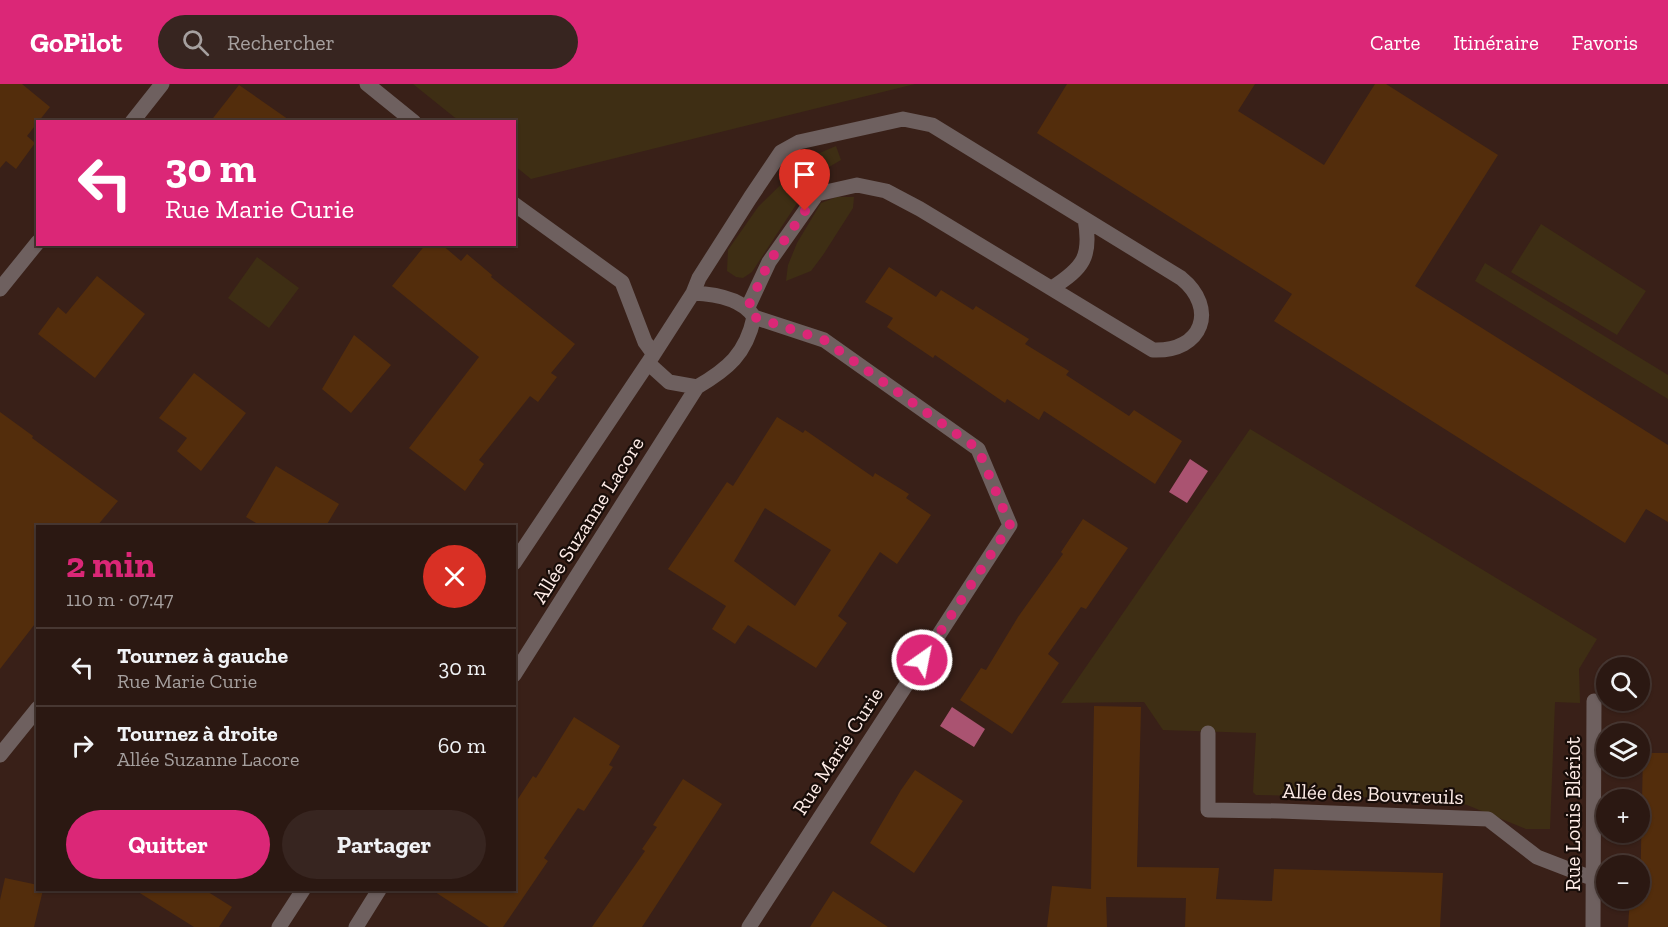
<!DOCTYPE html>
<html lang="fr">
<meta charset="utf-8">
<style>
body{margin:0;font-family:"Zilla Slab",serif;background:#372520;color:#f1f3f6;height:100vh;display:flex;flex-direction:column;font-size:22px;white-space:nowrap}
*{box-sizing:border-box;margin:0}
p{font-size:20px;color:#a6a09f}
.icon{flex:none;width:33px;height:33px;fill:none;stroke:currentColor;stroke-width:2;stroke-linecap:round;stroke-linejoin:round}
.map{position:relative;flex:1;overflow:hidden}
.panel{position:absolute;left:36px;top:441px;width:480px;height:366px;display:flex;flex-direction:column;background:#2b1812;border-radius:0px;box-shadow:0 2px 4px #0004,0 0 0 2px #473732}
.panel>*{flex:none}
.hud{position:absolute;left:36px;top:36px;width:480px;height:126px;border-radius:0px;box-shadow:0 2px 4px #0004,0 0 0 2px #473732;background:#db2777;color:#fff;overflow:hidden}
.controls{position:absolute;left:1596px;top:573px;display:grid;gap:12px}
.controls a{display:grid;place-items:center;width:54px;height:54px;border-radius:50%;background:#2b1812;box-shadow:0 2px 4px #0004,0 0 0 2px #473732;font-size:30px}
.pin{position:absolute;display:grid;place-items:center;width:51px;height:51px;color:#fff;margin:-62px -26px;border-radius:50% 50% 50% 0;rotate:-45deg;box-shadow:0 0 6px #0007}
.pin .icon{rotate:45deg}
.me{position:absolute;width:66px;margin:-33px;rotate:33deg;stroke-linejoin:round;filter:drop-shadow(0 0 4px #0008)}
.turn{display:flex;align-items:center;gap:21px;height:126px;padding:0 30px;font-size:27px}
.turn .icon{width:78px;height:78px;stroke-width:2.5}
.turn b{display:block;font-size:42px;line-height:51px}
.round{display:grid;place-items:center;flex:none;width:63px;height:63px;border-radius:32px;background:#372520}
.summary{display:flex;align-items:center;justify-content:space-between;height:102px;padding:0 30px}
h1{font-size:36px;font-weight:700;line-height:45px;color:#db2777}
.primary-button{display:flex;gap:12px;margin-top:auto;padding:12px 30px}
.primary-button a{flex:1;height:69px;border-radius:36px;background:#db2777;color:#fff;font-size:24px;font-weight:700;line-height:69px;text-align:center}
.primary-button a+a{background:#372520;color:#f1f3f6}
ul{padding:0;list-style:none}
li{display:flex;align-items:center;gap:18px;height:78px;padding:0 30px;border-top:2px solid #473732}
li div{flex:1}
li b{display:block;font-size:22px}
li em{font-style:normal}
header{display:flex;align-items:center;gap:36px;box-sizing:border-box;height:84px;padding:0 30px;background:#db2777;color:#fff}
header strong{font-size:28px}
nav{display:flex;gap:33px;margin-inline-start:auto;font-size:21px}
.search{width:420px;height:54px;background:#372520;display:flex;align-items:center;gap:15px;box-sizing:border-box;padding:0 21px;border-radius:33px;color:#a6a09f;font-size:22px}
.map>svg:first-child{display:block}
.green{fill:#3e2e14}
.water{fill:#aa5371}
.building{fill:#532d0c;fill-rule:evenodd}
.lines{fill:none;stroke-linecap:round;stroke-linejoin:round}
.street{stroke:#6e605f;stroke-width:15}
.route{stroke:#db2777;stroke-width:10;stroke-dasharray:0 18}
.labels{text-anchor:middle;stroke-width:4.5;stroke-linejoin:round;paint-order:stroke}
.street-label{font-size:21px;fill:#feece7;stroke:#180d09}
</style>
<header>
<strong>GoPilot</strong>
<div class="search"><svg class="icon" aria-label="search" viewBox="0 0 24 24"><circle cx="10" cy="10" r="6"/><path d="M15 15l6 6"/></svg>Rechercher</div>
<nav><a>Carte</a><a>Itinéraire</a><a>Favoris</a></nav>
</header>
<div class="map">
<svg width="1668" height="843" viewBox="0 0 1668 843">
<rect width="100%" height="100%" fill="#392018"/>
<path class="green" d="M413 0H915L531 95 515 82 514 38 459 37Z
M836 62 841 76 822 87 805 107 752 188 743 194 736 193 727 187 728 166 758 123 808 74Z
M837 113H854L853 124 823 171 811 187 786 197 788 181 797 159 821 119Z
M1541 140 1646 207 1617 251 1511 188Z
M257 173 299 204 269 244 228 214Z
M1485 179 1668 291V315L1475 197Z
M1250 345 1597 555 1579 585 1580 619 1555 618 1550 745H1526L1467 721 1441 715 1256 711 1253 708 1256 649 1163 646 1144 618 1061 619Z"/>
<path class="water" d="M1190 375 1208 387 1187 419 1169 408Z
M952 623 985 645 974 663 940 642Z"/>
<path class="building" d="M0 0H22L50 23 27 52 35 59 16 85 6 77 0 84Z
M1067 0H1255L1238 27 1324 81 1375 0H1386L1498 71 1415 202 1668 361V438L1646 425 1625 459 1274 237 1292 210 1037 49Z
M239 1 292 38H210Z
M426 160H441L461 177 467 170 492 191 491 193 575 260 551 289 557 293 538 318 530 312 479 376 484 380 465 407 409 364 479 273 392 202Z
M889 183 936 213 941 206 973 226 976 222 1029 255 1025 260 1069 287 1066 291 1129 332 1134 326 1182 357 1155 400 1044 327 1039 336 1007 315 1005 319 935 271 933 274 887 243 893 234 865 218Z
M97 192 145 230 95 294 38 250 58 223 66 230Z
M354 251 391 281 351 329 322 305Z
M194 289 246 329 201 387 177 367 187 354 159 334Z
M0 328 33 352 32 354 118 417 97 442H38V536L0 585Z
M777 333 803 349 805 346 873 393 875 389 909 410 906 414 931 431 897 480 880 468 838 532 847 539 816 584 748 541 735 560 712 545 726 522 668 485 727 398 733 402ZM765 424 831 466 795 522 734 477Z
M276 382 339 420 326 442H261L246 433Z
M1083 435 1128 464 1086 525 1081 523 1048 570 1059 579 1012 650 960 616 981 584 986 586 1018 533 1063 470 1061 468Z
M1094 622 1141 623 1137 783 1219 784 1216 815 1272 817 1274 785 1443 789 1440 843H1185L1186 814 1106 813 1107 843H1047L1052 802 1091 805Z
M574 633 620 662 609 681 613 683 584 727 578 724 544 774 548 777 503 843H489L432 806H514V721L533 692 536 694Z
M1643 669H1668V843H1628L1630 814H1640Z
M915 686 963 717 914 789 870 759 901 706Z
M683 695 722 720 642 843H592L645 767 642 765 657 743 653 741Z
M5 794 38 801V806H43L34 843H0V816Z
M135 806H205L232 823 219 843H194Z
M833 807 888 843H810Z"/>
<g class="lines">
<path class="street" d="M367 0 414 38
M132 38 162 0
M514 120 622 198 645 258 653 269
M1052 204C1083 184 1092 173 1085 135
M0 205 38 158
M693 209 699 194 750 114 781 68 799 58 903 35 932 41 1181 194C1218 224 1203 268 1153 266L920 125 886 107 857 101 817 110 769 178 748 223
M514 479 648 279
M514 591 697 303C728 285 746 270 754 233 742 214 715 210 693 209L648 279 669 298 697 303
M1208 649V726L1280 727 1488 735 1537 773 1594 795
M0 671 38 624
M279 843 303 806
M356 843 379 806
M749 843 1010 441 978 365 824 256 754 233
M1593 843 1594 617"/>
</g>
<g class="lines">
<path class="route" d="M805 127 769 178 748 223 754 233 824 256 978 365 1010 441 922 576"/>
</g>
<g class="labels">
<g class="street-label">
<text transform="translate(588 436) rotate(-58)" y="7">Allée Suzanne Lacore</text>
<text transform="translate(838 667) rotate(-57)" y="7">Rue Marie Curie</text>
<text transform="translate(1373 710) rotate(2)" y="7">Allée des Bouvreuils</text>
<text transform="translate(1573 730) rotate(-90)" y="7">Rue Louis Blériot</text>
</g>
</g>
</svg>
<div class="controls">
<a><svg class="icon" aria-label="search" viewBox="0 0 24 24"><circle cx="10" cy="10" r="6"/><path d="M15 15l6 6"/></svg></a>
<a><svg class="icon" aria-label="layers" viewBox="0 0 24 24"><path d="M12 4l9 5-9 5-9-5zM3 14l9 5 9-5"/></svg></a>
<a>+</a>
<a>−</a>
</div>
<div class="pin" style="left:805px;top:127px;background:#d93025"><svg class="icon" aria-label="arrive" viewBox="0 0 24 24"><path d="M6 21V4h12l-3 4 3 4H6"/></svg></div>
<svg class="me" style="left:922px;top:576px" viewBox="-20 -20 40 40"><circle r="17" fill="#db2777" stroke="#fff" stroke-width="3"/><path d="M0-11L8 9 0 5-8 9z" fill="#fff"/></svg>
<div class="hud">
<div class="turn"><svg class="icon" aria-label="left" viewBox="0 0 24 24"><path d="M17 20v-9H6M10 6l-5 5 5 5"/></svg><div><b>30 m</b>Rue Marie Curie</div></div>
</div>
<section class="panel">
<div class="summary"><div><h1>2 min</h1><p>110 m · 07:47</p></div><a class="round" style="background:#d93025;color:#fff"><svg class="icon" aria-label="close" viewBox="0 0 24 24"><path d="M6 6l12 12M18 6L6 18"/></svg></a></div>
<ul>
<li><svg class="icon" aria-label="left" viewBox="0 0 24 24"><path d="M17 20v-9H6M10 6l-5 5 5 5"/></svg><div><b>Tournez à gauche</b><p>Rue Marie Curie</p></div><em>30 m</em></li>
<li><svg class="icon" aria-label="right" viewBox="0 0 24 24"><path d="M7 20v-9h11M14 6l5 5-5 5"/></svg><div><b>Tournez à droite</b><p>Allée Suzanne Lacore</p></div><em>60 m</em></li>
</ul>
<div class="primary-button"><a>Quitter</a><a>Partager</a></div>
</section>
</div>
